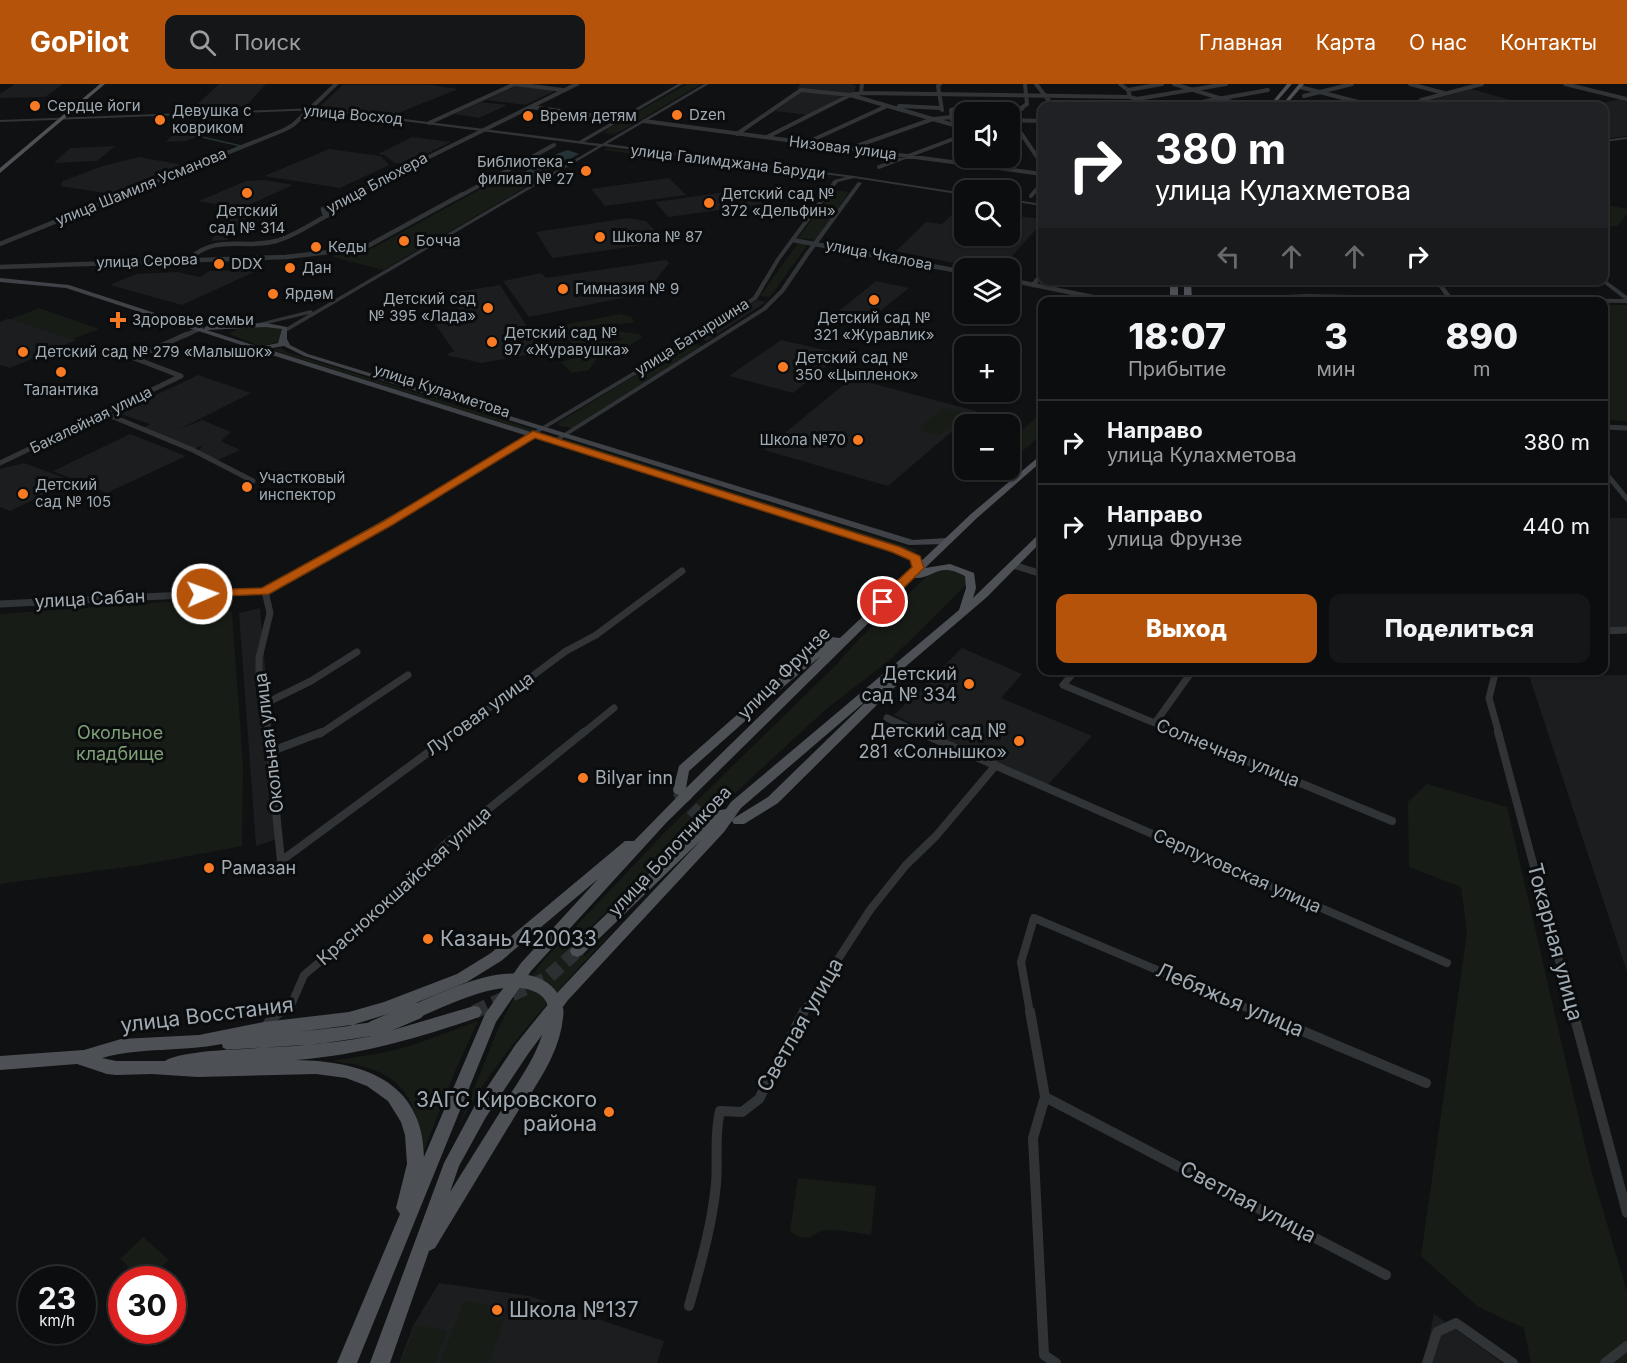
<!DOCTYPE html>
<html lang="ru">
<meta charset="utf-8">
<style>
body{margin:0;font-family:Inter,sans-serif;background:#151617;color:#f1f3f6;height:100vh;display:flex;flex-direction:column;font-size:22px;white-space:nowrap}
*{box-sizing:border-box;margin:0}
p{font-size:20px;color:#9a9c9e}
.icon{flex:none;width:33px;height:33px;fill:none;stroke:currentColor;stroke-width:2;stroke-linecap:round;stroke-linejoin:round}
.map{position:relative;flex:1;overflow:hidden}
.details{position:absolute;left:1038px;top:213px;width:570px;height:378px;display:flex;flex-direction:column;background:#0c0d0e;border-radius:12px;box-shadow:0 2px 4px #0004,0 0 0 2px #2c2d2e}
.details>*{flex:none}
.top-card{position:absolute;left:1038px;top:18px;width:570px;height:183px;border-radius:12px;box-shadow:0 2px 4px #0004,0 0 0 2px #2c2d2e;background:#202124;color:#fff;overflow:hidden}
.tools{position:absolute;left:954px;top:18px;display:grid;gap:12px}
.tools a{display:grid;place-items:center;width:66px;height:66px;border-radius:12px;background:#0c0d0e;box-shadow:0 2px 4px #0004,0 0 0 2px #2c2d2e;font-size:30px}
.speed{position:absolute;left:18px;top:1182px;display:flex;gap:12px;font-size:30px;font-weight:700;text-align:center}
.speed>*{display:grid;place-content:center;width:78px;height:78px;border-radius:50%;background:#0c0d0e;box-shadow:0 2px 4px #0004,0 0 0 2px #2c2d2e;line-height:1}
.speed small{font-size:15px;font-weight:400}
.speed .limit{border:9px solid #d22;background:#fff;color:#111}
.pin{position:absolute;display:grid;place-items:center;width:51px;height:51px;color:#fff;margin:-26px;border:3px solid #fff;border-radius:50%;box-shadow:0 2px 6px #0007}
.me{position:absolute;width:66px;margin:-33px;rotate:88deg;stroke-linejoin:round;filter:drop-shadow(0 0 4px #0008)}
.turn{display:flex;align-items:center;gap:21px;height:126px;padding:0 18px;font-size:27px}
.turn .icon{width:78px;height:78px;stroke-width:2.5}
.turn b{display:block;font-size:42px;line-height:51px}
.lanes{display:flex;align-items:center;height:57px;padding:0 18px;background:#0003;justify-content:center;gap:30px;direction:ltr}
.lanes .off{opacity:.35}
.eta{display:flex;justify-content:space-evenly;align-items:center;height:102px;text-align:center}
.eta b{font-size:36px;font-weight:800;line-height:42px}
.action{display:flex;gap:12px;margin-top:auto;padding:12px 18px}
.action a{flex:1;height:69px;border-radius:12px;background:#b45309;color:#fff;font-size:24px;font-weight:800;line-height:69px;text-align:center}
.action a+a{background:#151617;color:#f1f3f6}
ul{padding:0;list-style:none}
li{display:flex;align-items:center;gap:18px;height:84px;padding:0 18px;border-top:2px solid #2c2d2e}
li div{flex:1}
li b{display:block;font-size:22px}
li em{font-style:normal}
header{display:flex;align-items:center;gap:36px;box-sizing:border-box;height:84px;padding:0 30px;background:#b45309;color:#fff}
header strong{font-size:28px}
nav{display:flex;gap:33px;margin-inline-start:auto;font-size:21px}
.search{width:420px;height:54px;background:#151617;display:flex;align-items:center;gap:15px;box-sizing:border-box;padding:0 21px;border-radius:12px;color:#9a9c9e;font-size:22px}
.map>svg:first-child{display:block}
.built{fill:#1c1d1f}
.green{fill:#171d16}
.water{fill:#263336}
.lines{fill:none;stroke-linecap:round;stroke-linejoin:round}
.stream{stroke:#263336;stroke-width:1.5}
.primary-tunnel{stroke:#2d3032;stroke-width:14;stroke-dasharray:14 7;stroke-linecap:butt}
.minor-far5{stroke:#313437;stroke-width:4}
.minor-far4{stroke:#313437;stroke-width:4.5}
.minor-far3{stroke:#313437;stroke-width:5}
.minor-far2{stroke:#313437;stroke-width:7}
.minor-far1{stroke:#313437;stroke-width:8}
.minor{stroke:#313437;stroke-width:10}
.tertiary{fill:#313437;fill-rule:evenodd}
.secondary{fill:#3f4347;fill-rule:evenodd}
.primary{fill:#4d5156;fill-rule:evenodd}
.primary-bridge-far1{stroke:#4d5156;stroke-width:14}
.primary-bridge{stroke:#4d5156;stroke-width:17}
.route{fill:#b45309;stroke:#753606;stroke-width:1.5}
.poi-dot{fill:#f87a22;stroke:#0b0c0d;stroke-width:2}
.labels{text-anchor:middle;stroke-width:6;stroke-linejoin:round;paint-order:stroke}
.far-poi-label{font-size:15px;fill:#a1abb3;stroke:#0b0c0d;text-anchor:start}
.far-street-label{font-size:15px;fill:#a1abb3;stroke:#0b0c0d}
.street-label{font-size:18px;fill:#a1abb3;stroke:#0b0c0d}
.poi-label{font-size:18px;fill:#a1abb3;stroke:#0b0c0d;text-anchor:end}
.park-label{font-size:18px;fill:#7e9f77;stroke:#0b0c0d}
.near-poi-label{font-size:21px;fill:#a1abb3;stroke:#0b0c0d;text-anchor:start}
.near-street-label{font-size:21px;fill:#a1abb3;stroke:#0b0c0d}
</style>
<header>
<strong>GoPilot</strong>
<div class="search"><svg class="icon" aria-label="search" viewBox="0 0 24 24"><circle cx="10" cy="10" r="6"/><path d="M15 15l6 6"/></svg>Поиск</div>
<nav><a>Главная</a><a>Карта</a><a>О нас</a><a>Контакты</a></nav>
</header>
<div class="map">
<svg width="1627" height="1279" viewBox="0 0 1627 1279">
<rect width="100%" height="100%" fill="#101112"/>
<path class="built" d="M15 0H63L45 13 0 14V10Z
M219 0H266L246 22H237L232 26 189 28Z
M800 0H852L856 2 854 10 797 5Z
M343 1H431L458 5 391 32 318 24Z
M519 1 557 6 525 21 486 16Z
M1471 5 1531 22H1455L1431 16Z
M803 7 844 11 808 31 775 27Z
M1620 15 1627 17V52L1604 55V22H1589Z
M481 18 507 21 479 34 454 30Z
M226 38 223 43 186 57 166 58 182 40Z
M412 53 451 58 405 80 395 79 384 71 378 70Z
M115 62 97 77 54 79 70 64Z
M329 65 381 72 389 81 340 104 264 92Z
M139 73 184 81 112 110 60 102 63 97 103 82Z
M669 94 686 111 605 122 591 105Z
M265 96 293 101 240 125 199 117 246 97Z
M747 105 763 120 668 133 655 118Z
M958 125H964V152H1010V131L1042 135V139L1001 184H978L896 167 926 138 942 140Z
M237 132 251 134 239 141 227 156 211 157 222 139Z
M628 134 646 137 665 158 552 174 536 148Z
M666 176 669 179 646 209 529 233 503 197 541 189 546 194Z
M252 186 254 188 182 221 110 201 136 190 177 188 200 193 209 187Z
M876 197 909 204 873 233 839 227Z
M500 201 544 268 481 279 446 271 454 267 435 240 451 236 449 230 462 222 456 208Z
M757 216 766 218 707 257 697 254Z
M7 235H11L76 256 10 284 0 281V238Z
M781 256 842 270 793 309 729 292Z
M198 291 251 309 178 346 202 336 231 348 221 357 240 366 218 376 198 367 203 361 189 367 139 346 150 340 118 329Z
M852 294 976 327 888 402 764 366Z
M130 350 186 372 107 409 53 387Z
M24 379 51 389 72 397 10 427 0 423V385Z
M1604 434H1627V544L1604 545Z
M260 524 280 754 256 762 239 529Z
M962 564 1022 590 1001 614 1092 652 1047 702 894 631Z
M1627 591V888L1529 592Z
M439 1199 529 1212 664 1257 657 1279H399L414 1240Z
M1434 1230 1503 1279H1424Z"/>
<path class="green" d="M687 0H701L625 45 614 50 604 49 609 44Z
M608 64 833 93 835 94 604 66Z
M508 90 536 94 538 96 383 186 333 173 336 169 364 168 373 164Z
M834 106 849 108 817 156 798 154Z
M1607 121 1627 125V130L1618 142 1604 143Z
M798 159 808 160 770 213 760 212Z
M1604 221H1627V337L1604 336Z
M39 224 99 245 73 255 11 235Z
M620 230 632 233 634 238C618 242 605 237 590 243L591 249 596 257 611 258 624 255 607 251 605 245 612 244 615 247 639 250 642 253 632 260 599 272 589 286 572 289 561 278 578 273 579 268 559 242Z
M256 243H279L283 246 278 258 260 262 229 250 237 245Z
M689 258 702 262 572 344 559 342 558 339Z
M280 264 289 269 535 346 532 348 273 266Z
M943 324 963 328 965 332 940 351 921 347 920 343Z
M1042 329V350L1017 372 1010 370V356Z
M565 355 918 466 916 468 563 357Z
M935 485 958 486 967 494V500L891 575 825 626 571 861 585 872 614 845C556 910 500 966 458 1043L499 943 513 916 543 877 666 747 837 580 858 556Z
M180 517 232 528 243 681 242 762 141 781 0 800V530Z
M1427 700 1507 723 1590 1082 1627 1208V1279H1531L1524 1244 1478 1223 1421 1172 1467 849 1461 803 1409 783 1408 718Z
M478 937 456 985 423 1069C416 1004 396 984 331 977L382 969 416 960Z
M798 1094 876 1102 871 1151C857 1149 842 1146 828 1146 812 1146 810 1163 790 1147Z
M143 1153 169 1176 148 1195H142L120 1175Z
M464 1217 508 1225 489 1279H440Z
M416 1241 447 1247 435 1279H401Z"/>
<path class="water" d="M568 66 579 70 540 92 527 94 521 90 559 69Z"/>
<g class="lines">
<path class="stream" d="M202 53 241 62"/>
<path class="primary-tunnel" d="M679 707C689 725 702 736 723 738
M474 928 546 895 577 867"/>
<path class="minor-far5" d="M515 0 563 6
M940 0 938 2 942 26
M1036 0 1053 22
M1120 0 1128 6 1130 13 1137 15 1141 22
M1174 0 1245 22
M1410 0 1444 9
M1565 0 1627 15
M1300 3 1374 22
M1128 6 1162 0
M861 9 862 0
M1304 12 1352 0
M1137 15 1226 0
M899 22 941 24
M1179 22 1268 6
M1416 22 1421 16 1482 0
M531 23 619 35
M1010 32 1027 20 1025 0
M952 36 951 26 956 24 1022 25
M1012 36 1042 80
M1012 36 1042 37
M644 37 1042 90
M429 39 515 0
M737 50 801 6 850 11 964 44
M767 53 850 11 861 9 1130 13
M808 58 887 22
M851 64 933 35 952 33
M879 83 964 51
M120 112 284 46 293 41 336 0
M350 112 577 0
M460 112 554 61
M1031 112 1042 99"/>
<path class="minor-far4" d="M793 156 964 188
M0 160 124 110
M188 176C217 149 242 166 276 157 295 152 312 139 330 130L324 129 323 125 353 110
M0 183 286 173 364 164 463 110
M1010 196 1117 218
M1033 201 1042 190
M184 252 201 244"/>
<path class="minor-far3" d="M181 292 134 274 187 250
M104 329 193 366 253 397
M1604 343 1627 344
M0 379 181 292
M1604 387 1627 415
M406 428 533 350"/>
<path class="minor-far2" d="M1013 481 1042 490
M265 507 270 529 259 574V597L269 650
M0 520 265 507 408 426
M1604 547 1627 546
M1076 586 1063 601 1181 650
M1496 586 1489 614 1499 650
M264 620 311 597 357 568
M887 634 923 650
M1155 639 1193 586
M320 650 408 591
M454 650 566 567 596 551 682 487
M582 650 614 624"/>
<path class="minor-far1" d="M268 648 281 777
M919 648 1447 879
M1177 648 1392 737
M1498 648 1573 929
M272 667 322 648
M281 777 456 648
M279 929 292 919 304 891 402 809 444 761 584 648
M803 929 870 826 906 781 936 752 996 681
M1030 929 1021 878 1034 834 1259 929"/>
<path class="minor" d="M1030 927 1045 1013 1033 1054 1044 1271 1056 1279
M1255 927 1426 999
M1573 927 1627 1129
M264 945 271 935 281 927
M1045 1013 1386 1191
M689 1222C700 1182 712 1142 716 1100 718 1076 714 1051 720 1027L742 1028 759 1015 804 927
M1427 1279 1437 1248 1456 1239 1513 1279
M1605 1279 1627 1262"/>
<path class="tertiary" d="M678 0H683L584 58 602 60 704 0H709L607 60 854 92 964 109V111L854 94 838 98 780 176 757 215 712 245 533 352 530 350 531 349 708 243 753 213 776 175 834 96 846 93 603 62 286 248 283 246 284 245 309 230 254 243 251 241 311 226 313 228 598 62 317 26 0 38V36L317 24 579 57Z
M1627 53V55L1604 58V56Z
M858 98 862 99 810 170 784 208 766 226 557 358H553V356L762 224 780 206 806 168Z
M1010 115 1042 120V122L1010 117Z
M1604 195 1627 212V219L1307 214 1247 218 1266 212 1307 210 1446 213 1434 196H1439L1452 213 1624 215 1601 197 1604 196Z"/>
<path class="secondary" d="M0 194 69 201 204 245 205 243 207 242 266 239 287 243V255L290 261 308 270 913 456 947 454 951 457 947 460 909 461 304 272 284 262 267 265 906 466 918 473 922 484 921 486H915L911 476 900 470 275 272 66 204 0 198ZM266 243 282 245 278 259 259 263 207 246Z"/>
<path class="primary" d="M100 0H105L0 89V84Z
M1287 0H1292L1273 22H1269Z
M1299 0H1304L1285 22H1281Z
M1170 196H1178V218H1170Z
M1184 196H1191L1192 218H1184Z
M1042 370V377L977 434 925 484 950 480 974 489 976 504 973 514 1039 450 1042 449V457L987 513 898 589 902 590 904 593 902 596 778 719 744 740H734L732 737 734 734 768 713 874 610 741 724 724 748 568 916 528 970 486 1033 459 1082 450 1108 512 1009 518 1007 524 1009 526 1014 435 1164 429 1167 390 1279H370L444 1079 474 1023 516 960 558 908 701 756 582 871 577 873 572 871 570 867 572 863 703 738 720 726 726 725 731 718 959 526 966 504 965 492C937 477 935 495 914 494L666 739 531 887 496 938 357 1279H337L400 1130 396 1124 407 1080 405 1051 401 1038 388 1017 367 1002 346 994 316 990 198 993 152 990 116 991 107 990 77 980 0 986V972L84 966 121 955 199 951 264 938 349 928 384 918 457 890 491 869 625 757H634L679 711 674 709 673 706 679 682 781 592 831 553 840 554 971 430ZM821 572 686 704 689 687 789 598ZM598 795 521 879 485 930 424 1073C423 996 361 977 296 976 360 971 419 954 479 933L482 928 479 923 474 922 376 951 379 950 382 945 379 940 374 938 298 948 349 942 391 929 467 898 501 877ZM372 952C346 957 320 960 293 962 269 964 181 965 165 977H116L102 974C141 963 182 968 222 960L223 964 229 966 318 960Z"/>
<path class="primary-bridge-far1" d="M412 929C446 914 510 881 544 905 552 911 556 919 555 929"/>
<path class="primary-bridge" d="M374 945 416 927
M518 1014C535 988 554 959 555 927"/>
</g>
<path class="route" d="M533 347 900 463 920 472 924 484 887 520H878V515L912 483 910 476 892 468 535 354 392 441 269 510 202 513 197 510 202 506 262 504 384 437Z"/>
<g class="poi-dot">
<circle cx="35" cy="22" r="6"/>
<circle cx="677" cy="31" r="6"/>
<circle cx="528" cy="32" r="6"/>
<circle cx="160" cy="36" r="6"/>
<circle cx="586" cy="87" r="6"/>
<circle cx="247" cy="109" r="6"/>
<circle cx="709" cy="119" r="6"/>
<circle cx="600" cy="153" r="6"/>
<circle cx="404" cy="157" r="6"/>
<circle cx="316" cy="163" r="6"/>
<circle cx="219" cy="180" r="6"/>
<circle cx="290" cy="184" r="6"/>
<circle cx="563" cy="205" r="6"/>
<circle cx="273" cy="210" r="6"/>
<circle cx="874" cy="216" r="6"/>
<circle cx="488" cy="224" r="6"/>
<path d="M115 227h6v6h6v6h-6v6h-6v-6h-6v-6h6z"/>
<circle cx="492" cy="258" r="6"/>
<circle cx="23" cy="268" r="6"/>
<circle cx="783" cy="283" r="6"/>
<circle cx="61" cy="288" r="6"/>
<circle cx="858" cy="356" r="6"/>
<circle cx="247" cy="403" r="6"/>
<circle cx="23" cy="410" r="6"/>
<circle cx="969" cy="600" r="6"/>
<circle cx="1019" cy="657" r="6"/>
<circle cx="583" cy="694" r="6"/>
<circle cx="209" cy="784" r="6"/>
<circle cx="428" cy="855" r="6"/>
<circle cx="609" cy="1028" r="6"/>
<circle cx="497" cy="1226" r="6"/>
</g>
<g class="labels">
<g class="far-poi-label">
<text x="47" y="27">Сердце йоги</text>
<text x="172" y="32">Девушка с<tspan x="172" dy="17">ковриком</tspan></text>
<text x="689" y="36">Dzen</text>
<text x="540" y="37">Время детям</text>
<text x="574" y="83" text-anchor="end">Библиотека -<tspan x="574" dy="17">филиал № 27</tspan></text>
<text x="721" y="115">Детский сад №<tspan x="721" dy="17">372 «Дельфин»</tspan></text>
<text x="247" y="132" text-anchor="middle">Детский<tspan x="247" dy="17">сад № 314</tspan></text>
<text x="612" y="158">Школа № 87</text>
<text x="416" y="162">Бочча</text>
<text x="328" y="168">Кеды</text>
<text x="231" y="185">DDX</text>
<text x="302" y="189">Дан</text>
<text x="575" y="210">Гимназия № 9</text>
<text x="285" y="215">Ярдәм</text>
<text x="476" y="220" text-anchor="end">Детский сад<tspan x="476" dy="17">№ 395 «Лада»</tspan></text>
<text x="874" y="239" text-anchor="middle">Детский сад №<tspan x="874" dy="17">321 «Журавлик»</tspan></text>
<text x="132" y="241">Здоровье семьи</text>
<text x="504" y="254">Детский сад №<tspan x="504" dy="17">97 «Журавушка»</tspan></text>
<text x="35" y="273">Детский сад № 279 «Малышок»</text>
<text x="795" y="279">Детский сад №<tspan x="795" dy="17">350 «Цыпленок»</tspan></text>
<text x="61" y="311" text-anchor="middle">Талантика</text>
<text x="846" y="361" text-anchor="end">Школа №70</text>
<text x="259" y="399">Участковый<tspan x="259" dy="17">инспектор</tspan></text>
<text x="35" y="406">Детский<tspan x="35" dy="17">сад № 105</tspan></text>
</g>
<g class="far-street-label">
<text transform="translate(353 31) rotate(5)" y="5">улица Восход</text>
<text transform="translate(843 64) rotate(7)" y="5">Низовая улица</text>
<text transform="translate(728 78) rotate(7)" y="5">улица Галимджана Баруди</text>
<text transform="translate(377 99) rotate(-28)" y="5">улица Блюхера</text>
<text transform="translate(141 103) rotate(-22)" y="5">улица Шамиля Усманова</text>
<text transform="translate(879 171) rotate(11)" y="5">улица Чкалова</text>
<text transform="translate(147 177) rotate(-2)" y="5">улица Серова</text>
<text transform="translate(692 253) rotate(-32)" y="5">улица Батыршина</text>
<text transform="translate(442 307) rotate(18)" y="5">улица Кулахметова</text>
<text transform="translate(91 336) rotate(-26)" y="5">Бакалейная улица</text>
</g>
<g class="street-label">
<text transform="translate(90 515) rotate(-3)" y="6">улица Сабан</text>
<text transform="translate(784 589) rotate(-45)" y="6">улица Фрунзе</text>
<text transform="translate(480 630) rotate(-36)" y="6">Луговая улица</text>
<text transform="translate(269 659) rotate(-97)" y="6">Окольная улица</text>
<text transform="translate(1228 669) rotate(22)" y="6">Солнечная улица</text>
<text transform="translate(670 767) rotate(-47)" y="6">улица Болотникова</text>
<text transform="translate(1237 787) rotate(24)" y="6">Серпуховская улица</text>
<text transform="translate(404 802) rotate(-42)" y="6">Краснококшайская улица</text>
</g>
<g class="poi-label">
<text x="957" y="596">Детский<tspan x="957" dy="21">сад № 334</tspan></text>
<text x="1007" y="653">Детский сад №<tspan x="1007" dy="21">281 «Солнышко»</tspan></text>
<text x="595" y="700" text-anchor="start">Bilyar inn</text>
<text x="221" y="790" text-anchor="start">Рамазан</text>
</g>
<g class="park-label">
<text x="120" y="655">Окольное<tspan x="120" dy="21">кладбище</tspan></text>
</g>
<g class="near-poi-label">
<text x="440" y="862">Казань 420033</text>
<text x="597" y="1023" text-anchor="end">ЗАГС Кировского<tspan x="597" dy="24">района</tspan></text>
<text x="509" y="1233">Школа №137</text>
</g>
<g class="near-street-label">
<text transform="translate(1555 858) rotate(75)" y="7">Токарная улица</text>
<text transform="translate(1230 916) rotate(23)" y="7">Лебяжья улица</text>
<text transform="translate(207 931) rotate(-7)" y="7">улица Восстания</text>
<text transform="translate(800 941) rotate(-60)" y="7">Светлая улица</text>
<text transform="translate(1248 1118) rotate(28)" y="7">Светлая улица</text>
</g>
</g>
</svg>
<div class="tools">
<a><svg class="icon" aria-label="sound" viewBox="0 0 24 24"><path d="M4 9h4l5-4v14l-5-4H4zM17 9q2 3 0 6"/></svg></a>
<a><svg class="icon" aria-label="search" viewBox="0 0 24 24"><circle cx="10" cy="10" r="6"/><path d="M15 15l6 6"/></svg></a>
<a><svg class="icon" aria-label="layers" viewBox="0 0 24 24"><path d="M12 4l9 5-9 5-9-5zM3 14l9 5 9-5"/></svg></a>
<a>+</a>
<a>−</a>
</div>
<div class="speed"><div>23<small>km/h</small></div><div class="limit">30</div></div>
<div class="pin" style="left:883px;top:518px;background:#d93025"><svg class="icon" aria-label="arrive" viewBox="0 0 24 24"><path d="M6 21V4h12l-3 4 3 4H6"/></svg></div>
<svg class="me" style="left:202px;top:510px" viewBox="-20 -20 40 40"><circle r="17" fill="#b45309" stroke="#fff" stroke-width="3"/><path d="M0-11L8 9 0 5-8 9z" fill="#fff"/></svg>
<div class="top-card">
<div class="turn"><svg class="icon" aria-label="right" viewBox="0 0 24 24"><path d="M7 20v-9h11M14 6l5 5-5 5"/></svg><div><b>380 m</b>улица Кулахметова</div></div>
<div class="lanes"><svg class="icon off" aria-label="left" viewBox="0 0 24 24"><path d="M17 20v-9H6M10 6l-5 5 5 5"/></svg><svg class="icon off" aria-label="ahead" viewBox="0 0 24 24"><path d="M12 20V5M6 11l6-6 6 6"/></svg><svg class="icon off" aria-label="ahead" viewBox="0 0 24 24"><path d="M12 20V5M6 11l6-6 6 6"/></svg><svg class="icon" aria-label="right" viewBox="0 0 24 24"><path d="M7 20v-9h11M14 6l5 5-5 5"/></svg></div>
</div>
<section class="details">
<div class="eta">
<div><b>18:07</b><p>Прибытие</p></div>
<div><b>3</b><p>мин</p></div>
<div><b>890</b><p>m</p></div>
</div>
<ul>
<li><svg class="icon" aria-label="right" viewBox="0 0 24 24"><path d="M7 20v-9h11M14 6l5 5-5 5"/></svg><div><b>Направо</b><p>улица Кулахметова</p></div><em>380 m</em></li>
<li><svg class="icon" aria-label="right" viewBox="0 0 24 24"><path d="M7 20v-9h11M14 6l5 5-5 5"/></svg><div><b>Направо</b><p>улица Фрунзе</p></div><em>440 m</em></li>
</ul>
<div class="action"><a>Выход</a><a>Поделиться</a></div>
</section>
</div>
